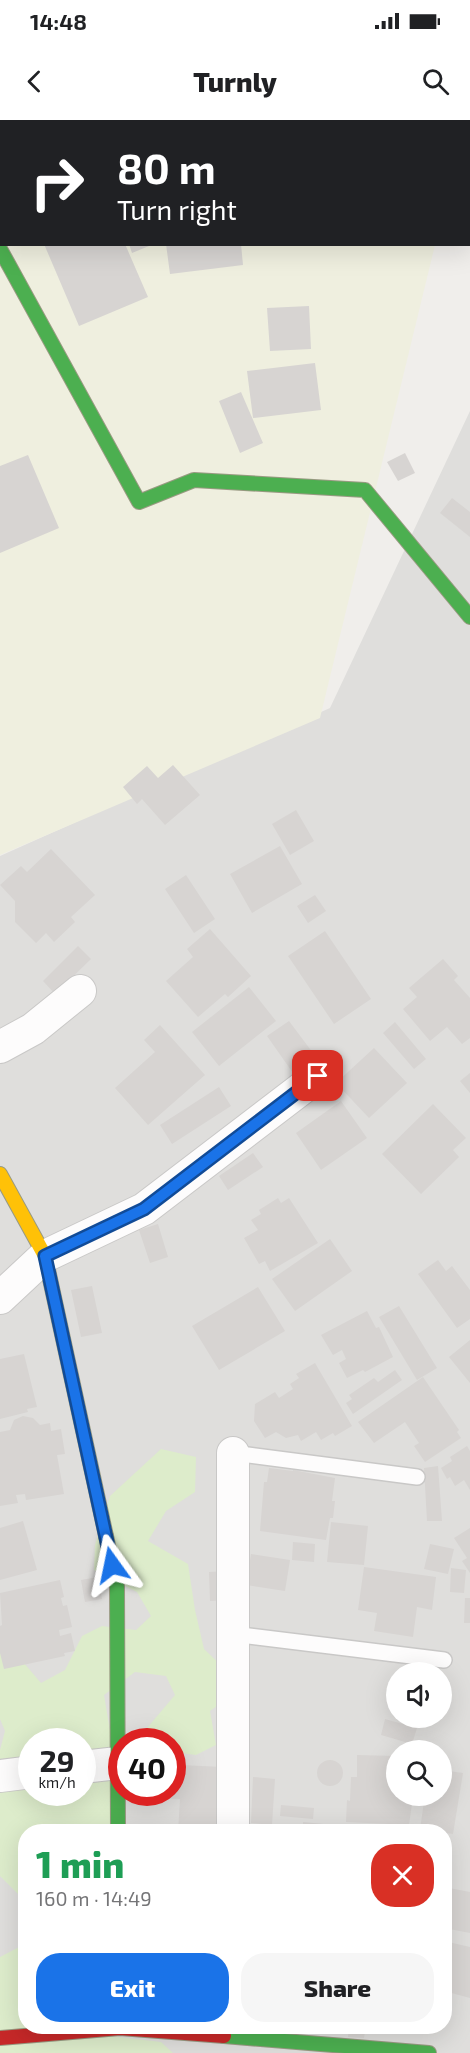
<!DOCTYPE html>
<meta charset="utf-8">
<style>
body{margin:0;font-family:"Exo 2",sans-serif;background:#f6f6f6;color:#202124;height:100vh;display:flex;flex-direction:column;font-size:22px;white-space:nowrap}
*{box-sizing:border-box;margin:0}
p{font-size:20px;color:#757577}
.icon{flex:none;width:33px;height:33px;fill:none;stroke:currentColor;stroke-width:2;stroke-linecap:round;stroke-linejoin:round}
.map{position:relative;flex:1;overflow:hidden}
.details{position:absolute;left:18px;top:1704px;width:434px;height:210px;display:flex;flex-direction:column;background:#fff;border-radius:24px;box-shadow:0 6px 24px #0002}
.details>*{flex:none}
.top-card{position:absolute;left:0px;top:0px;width:471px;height:126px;box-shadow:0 6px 24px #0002;background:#202124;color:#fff;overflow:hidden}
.tools{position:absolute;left:386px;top:1542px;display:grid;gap:12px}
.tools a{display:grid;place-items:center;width:66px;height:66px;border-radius:50%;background:#fff;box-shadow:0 6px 24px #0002;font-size:30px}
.speed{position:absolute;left:18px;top:1608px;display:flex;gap:12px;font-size:30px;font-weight:700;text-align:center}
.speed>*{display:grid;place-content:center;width:78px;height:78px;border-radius:50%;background:#fff;box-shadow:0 6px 24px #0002;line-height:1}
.speed small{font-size:15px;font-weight:400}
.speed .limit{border:9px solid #d22;background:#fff;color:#111}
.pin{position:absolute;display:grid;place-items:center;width:51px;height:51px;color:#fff;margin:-26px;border-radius:12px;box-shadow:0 3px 9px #0006}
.me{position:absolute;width:66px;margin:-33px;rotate:348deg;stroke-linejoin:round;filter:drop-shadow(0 0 4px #0008)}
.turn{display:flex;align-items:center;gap:21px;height:126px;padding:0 18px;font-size:27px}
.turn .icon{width:78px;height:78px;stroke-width:2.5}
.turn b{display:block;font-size:42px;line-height:51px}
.round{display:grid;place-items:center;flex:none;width:63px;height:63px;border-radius:24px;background:#f6f6f6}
.head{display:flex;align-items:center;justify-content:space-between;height:102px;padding:0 18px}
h1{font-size:36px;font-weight:800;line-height:45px;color:#1e9e55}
.cta{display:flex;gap:12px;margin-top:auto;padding:12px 18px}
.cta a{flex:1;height:69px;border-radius:24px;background:#1a73e8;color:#fff;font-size:24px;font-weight:800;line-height:69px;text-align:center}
.cta a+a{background:#f6f6f6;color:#202124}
.status{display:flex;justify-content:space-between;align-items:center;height:42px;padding:0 30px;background:#fff;direction:ltr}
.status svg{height:16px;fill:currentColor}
header{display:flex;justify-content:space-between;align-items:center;height:78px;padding:0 18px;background:#fff;font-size:27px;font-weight:800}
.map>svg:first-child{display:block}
.residential{fill:#dfdedc;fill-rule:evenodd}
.farmland{fill:#efefdf}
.grass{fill:#ddeccb;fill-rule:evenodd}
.building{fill:#d7d4d2}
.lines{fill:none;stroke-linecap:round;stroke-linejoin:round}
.lane-casing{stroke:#c9c8c7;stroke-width:18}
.street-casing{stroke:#c9c8c7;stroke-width:34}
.fast-casing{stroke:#999a82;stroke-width:16}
.slow-casing{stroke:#999a82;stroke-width:16}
.jam-casing{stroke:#999a82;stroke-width:16}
.lane{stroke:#fdfcfc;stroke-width:15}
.street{stroke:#fdfcfc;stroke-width:32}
.fast{stroke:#4caf50;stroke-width:14}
.slow{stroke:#ffc107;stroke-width:14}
.jam{stroke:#c62828;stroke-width:14}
.route-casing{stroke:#114b97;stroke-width:15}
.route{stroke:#1a73e8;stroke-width:10}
</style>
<div class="status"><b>14:48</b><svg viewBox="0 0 49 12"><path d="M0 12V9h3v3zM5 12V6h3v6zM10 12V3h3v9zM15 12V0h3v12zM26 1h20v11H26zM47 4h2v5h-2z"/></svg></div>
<header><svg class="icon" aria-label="back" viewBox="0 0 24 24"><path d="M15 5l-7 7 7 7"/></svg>Turnly<svg class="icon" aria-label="search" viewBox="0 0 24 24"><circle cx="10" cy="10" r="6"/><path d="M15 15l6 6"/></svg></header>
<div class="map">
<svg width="470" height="1933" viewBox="0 0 470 1933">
<rect width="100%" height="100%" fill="#f0eeeb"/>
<path class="residential" d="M470 291V1933H0V736L330 588ZM396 1552H441V1598H396ZM32 1622H82V1672H32ZM122 1622H172V1672H122ZM396 1630H441V1676H396ZM26 1712H444V1906H26Z"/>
<path class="farmland" d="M0 0H448L2 2V124L435 125 320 598 0 735Z"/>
<path class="grass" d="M161 1329 196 1337 195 1372 166 1391 148 1421 188 1444 195 1490 204 1529 244 1567 210 1591 216 1625 196 1635 173 1632 172 1622 153 1621 147 1608 175 1575 166 1556 135 1552 104 1575 127 1711 26 1712 25 1781 0 1756V1630L5 1611 0 1599V1515L41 1563 65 1550 82 1516 102 1506 136 1510 151 1496 137 1472 94 1450 95 1425 110 1376ZM32 1622H82V1672H32Z
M25 1824 26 1906 161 1922 173 1933H0V1837Z"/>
<path class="building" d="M44 124H125L148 177 79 206Z
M129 124H148L149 126 132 133Z
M166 124H241L243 145 170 154Z
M309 186 311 229 270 231 267 188Z
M315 243 321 290 253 298 247 251Z
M241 272 263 323 240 333 219 281Z
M405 333 415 353 398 361 387 342Z
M28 335 59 408 0 433V346Z
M452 378 470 392V417L440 393Z
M173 645 200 675 165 705 142 679 137 684 123 667 147 646 158 658Z
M296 690 314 721 290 735 272 704Z
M280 726 302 764 252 793 230 754Z
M51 729 95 775 71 797 75 802 54 822 46 813 36 823 15 802V781L0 765 21 746 27 752Z
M186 755 215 799 194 813 165 769Z
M315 775 326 791 308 803 297 786Z
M210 809 251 856 228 877 225 874 198 897 166 861 193 837 187 829Z
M325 811 371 879 334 904 288 836Z
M78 826 91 839 55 874 43 861Z
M443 839 458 856 454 860 470 878V918L462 924 447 907 430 921 403 889 417 877 409 868Z
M249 867 276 901 219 946 192 912Z
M289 901 316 937 293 953 267 916Z
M395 902 426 939 414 949 383 913Z
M160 905 205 955 148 1005 115 968 155 932 144 920Z
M374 928 407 963 369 998 336 963Z
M470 953V973L460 961Z
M219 967 231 986 172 1024 160 1005Z
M341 981 367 1018 321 1050 296 1013Z
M433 984 466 1018 453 1030 459 1037 421 1074 382 1034Z
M253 1033 263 1047 228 1070 219 1056Z
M278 1078 281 1083 289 1078 318 1123 270 1151 265 1141 259 1144 244 1118 258 1110 251 1100 261 1094 259 1090Z
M158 1104 168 1137 150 1143 139 1110Z
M330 1119 352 1151 295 1191 272 1159Z
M438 1140 446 1151 452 1146 470 1170V1199L457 1208 418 1154Z
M92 1166 102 1213 81 1217 71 1170Z
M258 1167 285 1211 219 1250 192 1206Z
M399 1186 437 1248 417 1260 379 1197Z
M367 1191 376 1208 379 1207 393 1237 365 1252 363 1250 347 1258 339 1243 346 1239 342 1230 333 1235 321 1215Z
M470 1220V1263L449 1237Z
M24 1234 37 1287 27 1289 28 1292 0 1299V1239Z
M315 1243 352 1306 335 1316 333 1313 321 1320 316 1312 301 1321 298 1315 286 1318 276 1312 265 1318 254 1301 255 1284 275 1272 279 1278 293 1269 290 1264 299 1258 296 1254Z
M395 1250 402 1260 353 1294 346 1283 352 1279 349 1275 374 1258 378 1262Z
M423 1257 459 1310 457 1312 461 1318 425 1342 414 1326 419 1323 405 1302 374 1323 358 1302Z
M23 1296 33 1298 40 1305 50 1303 51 1311 61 1309 65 1334 57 1335 64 1374 26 1380 25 1374 16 1375 18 1383 0 1386V1312L10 1310 14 1300Z
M467 1326 470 1331V1370L464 1360 455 1366 450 1357 447 1359 441 1348 452 1341 450 1337Z
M438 1346 442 1401H427L424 1348Z
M269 1348 293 1351V1350L335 1358 332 1381H335L333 1398H330L326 1420 260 1411 264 1362H267Z
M23 1401 37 1450 0 1460V1408Z
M331 1402 368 1406 364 1445 327 1442Z
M470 1408V1453L462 1441 467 1438 454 1418Z
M293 1422 315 1424 314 1442 292 1440Z
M430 1424 454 1429 448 1454 424 1449Z
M251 1434 290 1440 285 1471 246 1465Z
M364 1447 436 1457 432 1490 417 1487 413 1517 374 1511 377 1493 358 1490Z
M451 1448 466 1450 464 1473 450 1472Z
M227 1451 229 1480 210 1481 209 1452Z
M98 1457 102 1479 85 1482 81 1460Z
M60 1460 64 1477 61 1478 63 1486 67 1485 72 1507 59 1510 60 1516 71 1513 75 1531 64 1533 65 1536 4 1549 0 1533V1506L2 1505 0 1473Z
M465 1478H470V1503H464Z
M385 1599 417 1608 412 1624 381 1615Z
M357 1635 396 1636V1676H422L421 1684H412L409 1705 346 1702 347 1680 350 1681 351 1657H357Z
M317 1653a13 13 0 1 1 26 0a13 13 0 1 1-26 0Z
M181 1645 223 1647 220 1712H178L180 1679 155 1678V1672H172V1648H181Z
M441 1650 463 1653 453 1714 420 1709 424 1682 430 1683 432 1676H441Z
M253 1657 275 1659 272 1705 251 1703Z
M281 1685 314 1688 313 1699 280 1696Z
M303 1702 344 1706 343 1712H283V1707L303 1708Z
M444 1767 470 1772V1813L444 1808Z
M444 1821 470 1827V1878L444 1871Z
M349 1906H366L364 1918 348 1917Z"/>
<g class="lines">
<defs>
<path id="lane" d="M233 1333 417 1357
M233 1514 444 1540"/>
<path id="street" d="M0 927 33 909 80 871
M0 1178 45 1136 144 1089 318 956
M233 1333V1712
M82 1647 118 1643
M0 1656 32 1652"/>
<path id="fast" d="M0 129 139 382 194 360 365 370 470 497
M106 1416 117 1467 118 1712
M224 1916 429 1933"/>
<path id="slow" d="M0 1054 45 1136 106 1416"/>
<path id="jam" d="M0 1918 120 1908 224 1916"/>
</defs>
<use href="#lane" class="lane-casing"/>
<use href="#street" class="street-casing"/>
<use href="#fast" class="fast-casing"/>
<use href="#slow" class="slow-casing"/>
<use href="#jam" class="jam-casing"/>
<use href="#lane" class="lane"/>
<use href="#street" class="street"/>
<use href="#fast" class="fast"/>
<use href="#slow" class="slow"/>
<use href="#jam" class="jam"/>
</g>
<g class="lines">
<defs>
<path id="route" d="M112 1445 45 1136 144 1089 318 956"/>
</defs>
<use href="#route" class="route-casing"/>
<use href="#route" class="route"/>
</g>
</svg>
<div class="tools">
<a><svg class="icon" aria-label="sound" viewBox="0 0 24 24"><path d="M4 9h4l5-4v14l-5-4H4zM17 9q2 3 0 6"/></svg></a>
<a><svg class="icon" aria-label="search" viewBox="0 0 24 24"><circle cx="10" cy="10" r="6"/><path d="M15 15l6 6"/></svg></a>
</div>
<div class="speed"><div>29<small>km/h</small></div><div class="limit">40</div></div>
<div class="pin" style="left:318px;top:956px;background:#d93025"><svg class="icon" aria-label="arrive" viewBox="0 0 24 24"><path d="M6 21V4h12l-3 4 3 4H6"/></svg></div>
<svg class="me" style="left:112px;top:1445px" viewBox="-20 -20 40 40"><path d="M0-17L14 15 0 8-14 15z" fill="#1a73e8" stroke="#fff" stroke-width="4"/></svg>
<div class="top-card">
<div class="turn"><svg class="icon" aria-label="right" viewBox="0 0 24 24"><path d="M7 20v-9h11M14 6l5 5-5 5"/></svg><div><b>80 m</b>Turn right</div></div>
</div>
<section class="details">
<div class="head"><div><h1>1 min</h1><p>160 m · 14:49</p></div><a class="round" style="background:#d93025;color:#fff"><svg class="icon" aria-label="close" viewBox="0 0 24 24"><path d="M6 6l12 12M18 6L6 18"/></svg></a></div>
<div class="cta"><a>Exit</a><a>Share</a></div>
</section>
</div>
